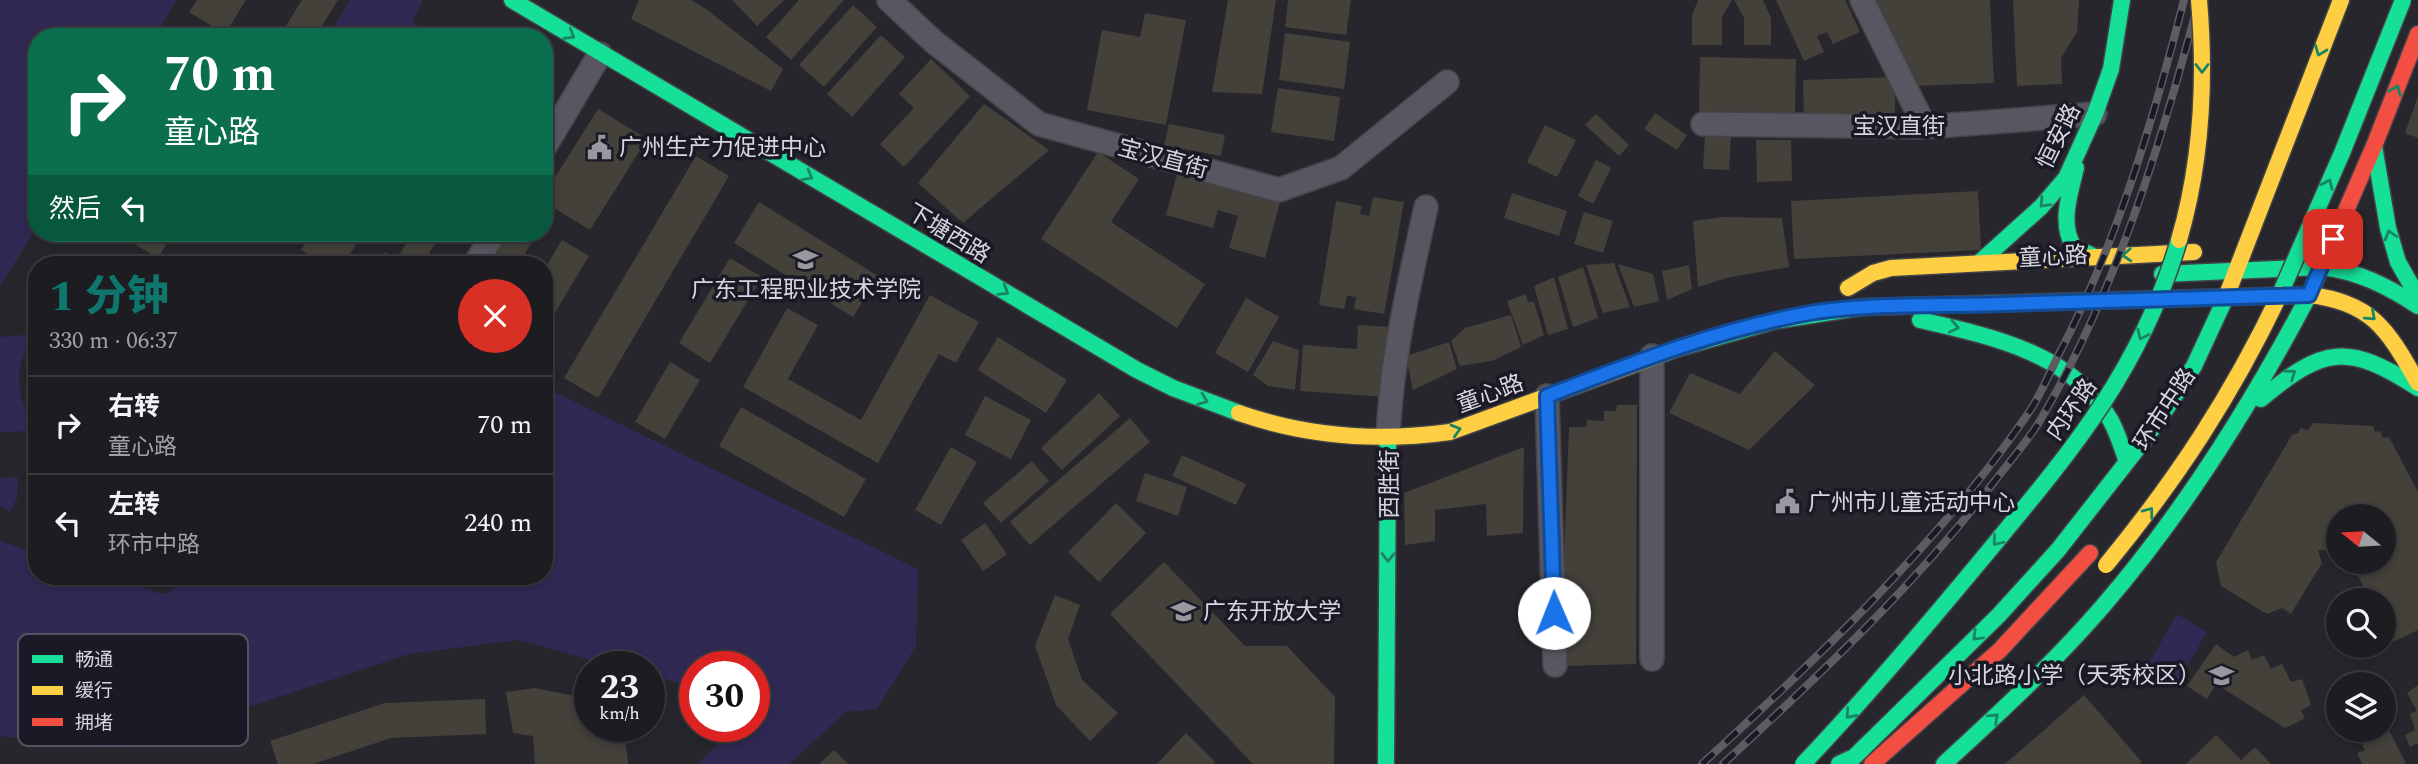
<!DOCTYPE html>
<html lang="zh">
<meta charset="utf-8">
<style>
body{margin:0;font-family:Spectral,"Noto Sans SC",serif;background:#25252a;color:#f1f3f6;height:100vh;display:flex;flex-direction:column;font-size:26px;white-space:nowrap}
*{box-sizing:border-box;margin:0}
p{font-size:23px;color:#a0a1a5}
.icon{flex:none;width:38px;height:38px;fill:none;stroke:currentColor;stroke-width:2;stroke-linecap:round;stroke-linejoin:round}
.map{position:relative;flex:1;overflow:hidden}
.sheet{position:absolute;left:28px;top:256px;width:525px;height:329px;display:flex;flex-direction:column;background:#1c1c21;border-radius:28px;box-shadow:0 4px 10px #0003,0 0 0 2px #3a3a3f}
.sheet>*{flex:none}
.guide{position:absolute;left:28px;top:28px;width:525px;height:214px;border-radius:28px;box-shadow:0 4px 10px #0003,0 0 0 2px #3a3a3f;background:#0b6e4f;color:#fff;overflow:hidden}
.needle{width:46px;rotate:288deg}
.tools{position:absolute;left:2326px;top:504px;display:grid;gap:14px}
.tools a{display:grid;place-items:center;width:70px;height:70px;border-radius:50%;background:#1c1c21;box-shadow:0 4px 10px #0003,0 0 0 2px #3a3a3f;font-size:35px}
.speed{position:absolute;left:574px;top:651px;display:flex;gap:14px;font-size:35px;font-weight:700;text-align:center}
.speed>*{display:grid;place-content:center;width:91px;height:91px;border-radius:50%;background:#1c1c21;box-shadow:0 4px 10px #0003,0 0 0 2px #3a3a3f;line-height:1}
.speed small{font-size:18px;font-weight:400}
.speed .limit{border:10px solid #d22;background:#fff;color:#111}
.pin{position:absolute;display:grid;place-items:center;width:60px;height:60px;color:#fff;margin:-30px;border-radius:14px;box-shadow:0 4px 10px #0006}
.me{position:absolute;width:77px;margin:-38px;rotate:359deg;stroke-linejoin:round;filter:drop-shadow(0 0 5px #0008)}
.turn{display:flex;align-items:center;gap:24px;height:147px;padding:0 21px;font-size:32px}
.turn .icon{width:91px;height:91px;stroke-width:2.5}
.turn b{display:block;font-size:49px;line-height:60px}
.then{display:flex;align-items:center;height:66px;padding:0 21px;background:#0003;gap:14px;font-size:26px}
.round{display:grid;place-items:center;flex:none;width:74px;height:74px;border-radius:37px;background:#25252a}
.overview{display:flex;align-items:center;justify-content:space-between;height:119px;padding:0 21px}
h1{font-size:42px;font-weight:800;line-height:52px;color:#0f766e}
ul{padding:0;list-style:none}
li{display:flex;align-items:center;gap:21px;height:98px;padding:0 21px;border-top:2px solid #3a3a3f}
li div{flex:1}
li b{display:block;font-size:26px}
li em{font-style:normal}
.map>svg:first-child{display:block}
.green{fill:#302953}
.building{fill:#44413b}
.lines{fill:none;stroke-linecap:round;stroke-linejoin:round}
.street-casing{stroke:#434348;stroke-width:26}
.fast-casing{stroke:#434348;stroke-width:19}
.slow-casing{stroke:#434348;stroke-width:19}
.jam-casing{stroke:#434348;stroke-width:19}
.street{stroke:#585761;stroke-width:23}
.fast{stroke:#16e098;stroke-width:16}
.slow{stroke:#ffcf43;stroke-width:16}
.jam{stroke:#f24e42;stroke-width:16}
.rail-casing{stroke:#5d5c63;stroke-width:8}
.rail{stroke:#1a1926;stroke-width:5;stroke-dasharray:16;stroke-linecap:butt}
.fast-bridge-casing{stroke:#434348;stroke-width:19;stroke-linecap:butt}
.slow-bridge-casing{stroke:#434348;stroke-width:19;stroke-linecap:butt}
.fast-bridge{stroke:#16e098;stroke-width:16}
.slow-bridge{stroke:#ffcf43;stroke-width:16}
.oneway{stroke:#188665}
.route-casing{stroke:#114b97;stroke-width:18}
.route{stroke:#1a73e8;stroke-width:12}
.labels{text-anchor:middle;stroke-width:7;stroke-linejoin:round;paint-order:stroke}
.street-label{font-size:23px;fill:#d7d6e0;stroke:#1a1926}
.poi-label{font-size:23px;fill:#d7d6e0;stroke:#1a1926;text-anchor:start}
.key{fill:#1a1926;stroke:#53525e;stroke-width:2}
.key-label{font-size:19px;fill:#d7d6e0}
</style>
<div class="map">
<svg width="2418" height="764" viewBox="0 0 2418 764">
<rect width="100%" height="100%" fill="#26262c"/>
<path class="green" d="M0 0H177L155 37H37V227L0 286Z
M350 0H423L413 21 426 33 424 37H327Z
M34 334C12 372 16 393 35 431L0 432V337Z
M544 387 918 569 916 646 877 709 846 712 789 764H698L737 726H754V709L759 704 754 703V667H695V687L649 675V667H618L518 640 409 654 164 735 116 748 0 736V541L37 553V576H107L163 594 198 576H544Z
M18 477 17 498 10 512 0 506V478Z
M2177 614 2207 632 2179 680 2149 663Z"/>
<path class="building" d="M197 0H246L225 34 189 12Z
M302 0H338L315 37H279Z
M639 0H691L706 9 783 69 771 91 631 19Z
M732 0H784L757 26Z
M799 0H844L791 60 766 37Z
M1228 0H1276L1262 94 1212 92Z
M1288 0H1351L1346 35 1285 27Z
M1698 0H1732L1722 17V45H1692V16Z
M1734 0H1763L1771 18V45H1744V18Z
M1776 0H1845L1860 32 1833 44 1827 32 1817 36 1824 52 1804 61Z
M1870 0H1990L1994 83 1913 86Z
M2013 0H2079L2077 32 2061 58 2062 84 2017 86Z
M853 5 877 27 824 87 799 65Z
M1145 13 1186 20 1166 125 1087 110 1102 30 1140 37Z
M1285 33 1350 42 1344 89 1279 80Z
M881 35 905 57 852 117 827 94Z
M1700 57 1796 59 1795 116 1699 114Z
M931 59 970 96 904 167 880 144 914 108 899 94Z
M1895 77V116L1804 118 1803 80Z
M1278 88 1340 97 1334 141 1271 132Z
M2418 96V138L2405 133Z
M984 104 1049 150 963 223 918 183Z
M598 109 647 139 590 230 544 202V195Z
M1655 113 1687 135 1677 150 1644 129Z
M1596 114 1629 145 1619 156 1585 125Z
M1169 124 1225 135 1221 156 1164 145Z
M1545 125 1576 140 1557 177 1527 162Z
M1705 135 1731 137 1729 170 1703 169Z
M1756 140H1791L1792 181 1757 182Z
M1098 152 1139 179 1111 222 1205 284 1177 328 1041 239Z
M696 156 729 176 598 398 564 378Z
M1596 160 1611 168 1593 204 1578 196Z
M1178 170 1281 198 1265 258 1229 248 1238 216 1218 210 1213 228 1166 215Z
M1978 191 1981 250 1794 259 1791 201Z
M1512 193 1567 211 1559 236 1504 218Z
M1373 197 1404 202 1384 314 1354 309 1356 297 1347 296 1344 309 1319 305 1336 201 1362 206 1360 214 1369 216Z
M759 202 878 276 853 317 734 243Z
M1584 212 1613 221 1603 253 1574 244Z
M1723 217 1782 218 1789 267 1726 278 1698 287 1693 221Z
M116 233H173L158 258Z
M246 233H267L261 242Z
M312 233H363L344 264H323L301 250Z
M412 233H432L439 237 423 264H378L385 252 397 259Z
M503 233H537L519 264H484Z
M562 240 589 256 544 331V270Z
M730 258 762 277 710 363 679 343Z
M1614 263 1630 307 1603 313 1586 265Z
M1618 264 1653 274 1659 301 1634 307Z
M1689 265 1692 289 1667 300 1662 271Z
M1583 267 1598 318 1573 327 1558 277Z
M1554 277 1568 329 1548 335 1534 286Z
M1526 294 1528 302H1534L1544 335 1523 345 1507 301Z
M930 295 979 322 956 363 939 354 878 463 743 387 787 308 818 325 788 379 861 420Z
M1246 298 1279 317 1248 372 1215 353Z
M1511 315 1521 347 1492 361 1460 366 1451 341 1465 328Z
M1358 325 1390 327 1385 397 1300 391 1303 345 1357 349Z
M998 337 1067 380 1046 413 978 370Z
M1273 341 1299 350 1295 390 1268 386 1253 375Z
M1449 342 1457 369 1413 390 1406 356Z
M1775 351 1815 385 1749 450 1669 413 1690 373 1740 394Z
M670 362 700 380 665 439 635 422Z
M1099 393 1120 416 1062 470 1041 448Z
M985 396 1031 420 1011 459 965 435Z
M1617 405H1637L1636 664 1568 666 1560 661 1569 427H1586L1587 420 1604 421V411H1616Z
M741 407 866 479 844 517 719 446Z
M1130 418 1150 442 1030 545 1010 522Z
M2313 423 2373 426 2375 432 2380 431 2383 438 2389 437 2418 492V630L2393 642 2384 625V600H2371L2355 571 2361 562H2384V516H2338V550H2318L2322 563 2291 614 2282 608 2267 614 2221 586 2216 562 2292 435 2298 433 2301 428 2308 430Z
M951 447 977 462 941 525 915 510Z
M1524 447 1523 533 1487 536 1486 504 1435 510V541L1405 545 1404 493Z
M1182 455 1246 484 1236 505 1172 476Z
M1032 461 1049 481 1001 523 983 503Z
M1145 473 1187 487 1178 516 1136 501Z
M1116 503 1146 533 1099 582 1068 552Z
M985 523 1007 554 983 571 961 540Z
M1164 562 1245 646H1287L1335 697 1334 764H1253L1110 614Z
M1055 595 1080 605 1068 639 1082 680 1118 713 1090 741 1056 705 1035 646Z
M2216 644 2234 657 2248 650 2252 660 2264 655 2271 669 2282 664 2291 682 2302 679 2311 705 2301 710 2305 718 2285 728 2216 684 2207 699 2187 686Z
M2418 685V743L2410 747 2405 735 2415 730 2410 714 2417 711 2407 693Z
M535 688 590 699V726H624L628 764H535L533 736 513 733 506 692Z
M2084 695 2142 762 2139 764H2005Z
M485 699 486 734 391 738 313 764H278L270 741 385 703Z
M2390 732 2406 764H2362L2357 753 2365 750 2362 745Z
M1186 733 1215 762 1213 764H1157Z
M2216 735 2241 760 2255 747 2271 764H2186Z
M834 750 848 764H819Z"/>
<g class="lines">
<defs>
<path id="street" d="M889 0 934 42 1039 124 1279 190 1341 168 1447 82
M1862 0 1925 127
M1703 124 1925 127 2095 114
M544 148 600 54
M475 264 494 233
M1652 356V659
M1547 396 1555 665
M1388 439C1391 361 1409 284 1426 207"/>
<path id="fast" d="M512 0 1137 370 1173 388 1239 413
M2374 146 2388 228 2398 262 2418 297
M2076 168C2070 193 2059 224 2074 247L2095 257
M1980 262 2041 207 2066 178 2095 114 2111 69 2122 0
M2321 267C2358 271 2387 286 2418 306
M2162 274 2321 267
M1920 320C1990 336 2073 353 2111 421 2118 434 2122 448 2127 462
M1679 348 1774 321 1863 307 2309 295
M2261 399C2324 346 2348 343 2418 388
M1386 764 1388 439
M1839 764 1852 758
M1847 764 1999 615 2058 550 2148 435 2172 400 2194 366 2226 297
M1944 764C1999 713 2054 663 2103 606 2185 511 2251 405 2309 295"/>
<path id="slow" d="M1848 288 1873 273 1891 268 2194 252
M2228 292 2341 0
M2309 295C2373 302 2388 331 2418 383
M1239 413C1308 437 1378 442 1450 432L1679 348"/>
<path id="jam" d="M2311 291 2374 146 2418 34
M1872 764 2000 650 2090 553"/>
</defs>
<use href="#street" class="street-casing"/>
<use href="#fast" class="fast-casing"/>
<use href="#slow" class="slow-casing"/>
<use href="#jam" class="jam-casing"/>
<use href="#street" class="street"/>
<use href="#fast" class="fast"/>
<use href="#slow" class="slow"/>
<use href="#jam" class="jam"/>
<defs>
<path id="rail" d="M1702 764C1817 659 1939 543 2027 415 2040 397 2049 374 2059 354 2117 243 2153 121 2184 0
M1723 764C1819 676 1915 585 1994 482 2009 462 2028 441 2041 419 2117 289 2161 144 2199 0"/>
</defs>
<use href="#rail" class="rail-casing"/>
<use href="#rail" class="rail"/>
<defs>
<path id="fast-bridge" d="M2280 294 2342 153 2403 0
M1803 764C1866 698 1924 629 1982 559 2068 455 2140 373 2179 240"/>
<path id="slow-bridge" d="M2179 240C2202 161 2206 82 2199 0
M2106 565C2177 479 2232 395 2280 294"/>
</defs>
<use href="#fast-bridge" class="fast-bridge-casing"/>
<use href="#slow-bridge" class="slow-bridge-casing"/>
<use href="#fast-bridge" class="fast-bridge"/>
<use href="#slow-bridge" class="slow-bridge"/>
</g>
<defs><path id="oneway-chevron" d="M-2-3.5L2.5 0L-2 3.5" fill="none" stroke-width="1.6" stroke-linecap="round" stroke-linejoin="round" transform="scale(1.75)"/></defs>
<g class="oneway">
<use href="#oneway-chevron" transform="translate(570 35) rotate(31)"/>
<use href="#oneway-chevron" transform="translate(2320 51) rotate(111)"/>
<use href="#oneway-chevron" transform="translate(2202 68) rotate(90)"/>
<use href="#oneway-chevron" transform="translate(2396 90) rotate(-68)"/>
<use href="#oneway-chevron" transform="translate(808 176) rotate(30)"/>
<use href="#oneway-chevron" transform="translate(2328 184) rotate(-67)"/>
<use href="#oneway-chevron" transform="translate(2044 203) rotate(133)"/>
<use href="#oneway-chevron" transform="translate(2390 235) rotate(-106)"/>
<use href="#oneway-chevron" transform="translate(2127 255) rotate(177)"/>
<use href="#oneway-chevron" transform="translate(1004 291) rotate(31)"/>
<use href="#oneway-chevron" transform="translate(2371 316) rotate(42)"/>
<use href="#oneway-chevron" transform="translate(1954 327) rotate(13)"/>
<use href="#oneway-chevron" transform="translate(2142 335) rotate(115)"/>
<use href="#oneway-chevron" transform="translate(2291 374) rotate(-35)"/>
<use href="#oneway-chevron" transform="translate(1203 400) rotate(21)"/>
<use href="#oneway-chevron" transform="translate(1456 430) rotate(-16)"/>
<use href="#oneway-chevron" transform="translate(2149 512) rotate(-53)"/>
<use href="#oneway-chevron" transform="translate(1997 541) rotate(130)"/>
<use href="#oneway-chevron" transform="translate(1388 557) rotate(91)"/>
<use href="#oneway-chevron" transform="translate(1977 636) rotate(136)"/>
<use href="#oneway-chevron" transform="translate(1850 714) rotate(132)"/>
<use href="#oneway-chevron" transform="translate(1994 718) rotate(-43)"/>
</g>
<g class="lines">
<defs>
<path id="route" d="M1554 613 1547 396C1635 362 1722 328 1815 312 1876 303 1939 306 2001 304 2104 301 2206 298 2309 295L2333 239"/>
</defs>
<use href="#route" class="route-casing"/>
<use href="#route" class="route"/>
</g>
<defs>
<symbol id="civic-bare" viewBox="-9 -9 18 18"><path d="M-.6-6.5H3V-4.5H.6V-3L4-1V1h2V6H-6V1h2V-1L-.6-3ZM-1.2 2.5V6h2.4V2.5Z" fill="#9998a1" stroke="#1a1926" stroke-width="2.5" paint-order="stroke"/></symbol>
<symbol id="university-bare" viewBox="-9 -9 18 18"><path d="M0-5L7-2L0 1L-7-2ZM-4 1L0 2.5L4 1V4Q0 6-4 4Z" fill="#9998a1" stroke="#1a1926" stroke-width="2.5" paint-order="stroke"/></symbol>
<symbol id="school-bare" viewBox="-9 -9 18 18"><path d="M0-5L7-2L0 1L-7-2ZM-4 1L0 2.5L4 1V4Q0 6-4 4Z" fill="#9998a1" stroke="#1a1926" stroke-width="2.5" paint-order="stroke"/></symbol>
</defs>
<g fill-rule="evenodd">
<use href="#civic-bare" x="582" y="130" width="35" height="35"/>
<use href="#university-bare" x="788" y="242" width="35" height="35"/>
<use href="#civic-bare" x="1770" y="484" width="35" height="35"/>
<use href="#university-bare" x="1166" y="594" width="35" height="35"/>
<use href="#school-bare" x="2204" y="658" width="35" height="35"/>
</g>
<g class="labels">
<g class="street-label">
<text x="1899" y="134">宝汉直街</text>
<text transform="translate(2058 136) rotate(-64)" y="8">恒安路</text>
<text transform="translate(1163 158) rotate(15)" y="8">宝汉直街</text>
<text transform="translate(949 233) rotate(31)" y="8">下塘西路</text>
<text transform="translate(2053 256) rotate(-3)" y="8">童心路</text>
<text transform="translate(1490 393) rotate(-20)" y="8">童心路</text>
<text transform="translate(2071 409) rotate(-55)" y="8">内环路</text>
<text transform="translate(2164 409) rotate(-57)" y="8">环市中路</text>
<text transform="translate(1389 484) rotate(-90)" y="8">西胜街</text>
</g>
<g class="poi-label">
<text x="619" y="155">广州生产力促进中心</text>
<text x="806" y="297" text-anchor="middle">广东工程职业技术学院</text>
<text x="1808" y="510">广州市儿童活动中心</text>
<text x="1203" y="619">广东开放大学</text>
<text x="2201" y="683" text-anchor="end">小北路小学（天秀校区）</text>
</g>
</g>
<rect x="18" y="634" width="230" height="112" rx="10" class="key"/>
<rect x="32" y="655" width="31" height="8" fill="#16e098"/>
<rect x="32" y="686" width="31" height="9" fill="#ffcf43"/>
<rect x="32" y="718" width="31" height="8" fill="#f24e42"/>
<g class="key-label">
<text x="75" y="666">畅通</text>
<text x="75" y="697">缓行</text>
<text x="75" y="729">拥堵</text>
</g>
</svg>
<div class="tools">
<a><svg class="needle" viewBox="-14 -14 28 28"><path d="M0-13l5 13h-10z" fill="#e53935"/><path d="M0 13l5-13h-10z" fill="#a0a1a5"/></svg></a>
<a><svg class="icon" aria-label="search" viewBox="0 0 24 24"><circle cx="10" cy="10" r="6"/><path d="M15 15l6 6"/></svg></a>
<a><svg class="icon" aria-label="layers" viewBox="0 0 24 24"><path d="M12 4l9 5-9 5-9-5zM3 14l9 5 9-5"/></svg></a>
</div>
<div class="speed"><div>23<small>km/h</small></div><div class="limit">30</div></div>
<div class="pin" style="left:2333px;top:239px;background:#d93025"><svg class="icon" aria-label="arrive" viewBox="0 0 24 24"><path d="M6 21V4h12l-3 4 3 4H6"/></svg></div>
<svg class="me" style="left:1554px;top:613px" viewBox="-20 -20 40 40"><circle r="19" fill="#fff"/><path d="M0-13L10 11 0 6-10 11z" fill="#1a73e8"/></svg>
<div class="guide">
<div class="turn"><svg class="icon" aria-label="right" viewBox="0 0 24 24"><path d="M7 20v-9h11M14 6l5 5-5 5"/></svg><div><b>70 m</b>童心路</div></div>
<div class="then">然后<svg class="icon" aria-label="left" viewBox="0 0 24 24"><path d="M17 20v-9H6M10 6l-5 5 5 5"/></svg></div>
</div>
<section class="sheet">
<div class="overview"><div><h1>1 分钟</h1><p>330 m · 06:37</p></div><a class="round" style="background:#d93025;color:#fff"><svg class="icon" aria-label="close" viewBox="0 0 24 24"><path d="M6 6l12 12M18 6L6 18"/></svg></a></div>
<ul>
<li><svg class="icon" aria-label="right" viewBox="0 0 24 24"><path d="M7 20v-9h11M14 6l5 5-5 5"/></svg><div><b>右转</b><p>童心路</p></div><em>70 m</em></li>
<li><svg class="icon" aria-label="left" viewBox="0 0 24 24"><path d="M17 20v-9H6M10 6l-5 5 5 5"/></svg><div><b>左转</b><p>环市中路</p></div><em>240 m</em></li>
</ul>
</section>
</div>
